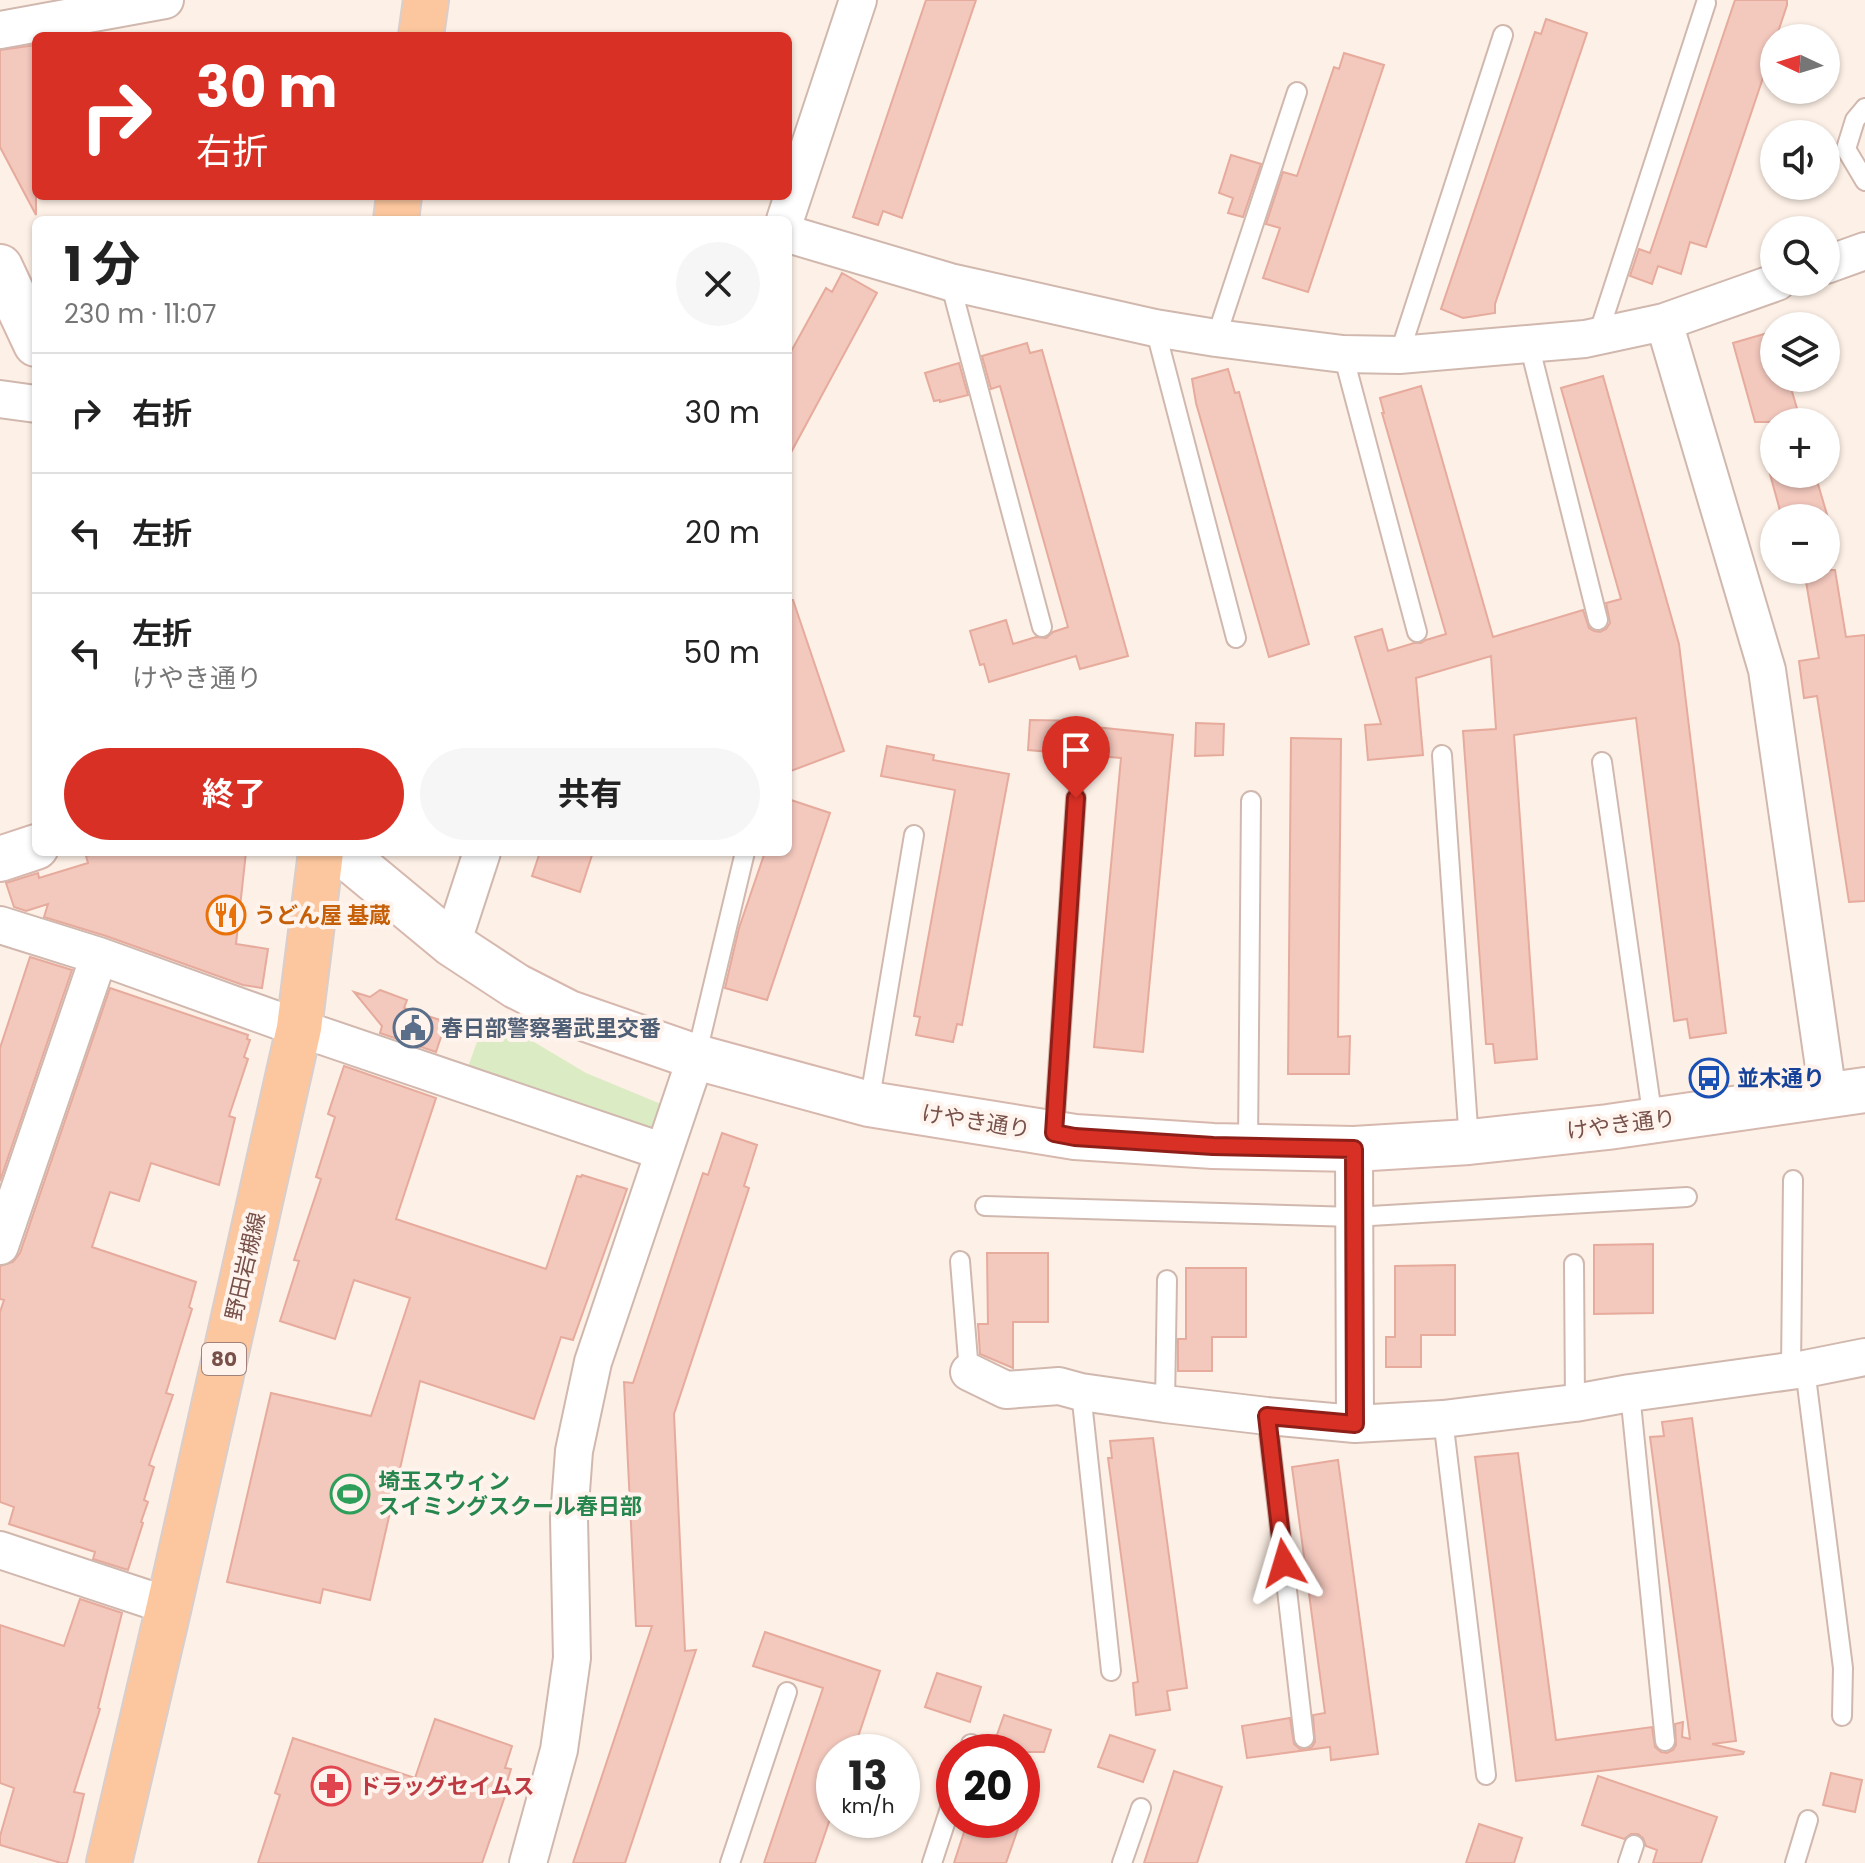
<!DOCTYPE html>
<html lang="ja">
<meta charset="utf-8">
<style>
body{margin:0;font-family:Poppins,"Noto Sans JP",sans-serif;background:#f6f6f6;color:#222;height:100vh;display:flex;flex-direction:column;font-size:30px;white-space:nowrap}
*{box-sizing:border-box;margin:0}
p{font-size:26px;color:#767676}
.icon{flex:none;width:44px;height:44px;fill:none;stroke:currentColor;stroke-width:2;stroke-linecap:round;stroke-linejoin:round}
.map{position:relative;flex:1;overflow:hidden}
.panel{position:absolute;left:32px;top:216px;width:760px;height:640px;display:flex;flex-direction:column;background:#fff;border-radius:12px;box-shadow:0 2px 6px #0004}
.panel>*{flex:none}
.top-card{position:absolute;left:32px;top:32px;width:760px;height:168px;border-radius:12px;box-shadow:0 2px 6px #0004;background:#d93025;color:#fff;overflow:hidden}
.needle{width:52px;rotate:274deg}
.controls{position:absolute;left:1760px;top:24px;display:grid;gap:16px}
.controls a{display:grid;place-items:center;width:80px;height:80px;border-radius:50%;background:#fff;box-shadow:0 2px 6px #0004;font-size:40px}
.speed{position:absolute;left:816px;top:1734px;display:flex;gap:16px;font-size:40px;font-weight:700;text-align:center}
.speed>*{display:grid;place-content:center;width:104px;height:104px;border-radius:50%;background:#fff;box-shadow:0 2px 6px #0004;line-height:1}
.speed small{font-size:20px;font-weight:400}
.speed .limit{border:12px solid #d22;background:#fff;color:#111}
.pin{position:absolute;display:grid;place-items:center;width:68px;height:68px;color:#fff;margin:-82px -34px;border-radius:50% 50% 50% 0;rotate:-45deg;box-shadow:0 0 8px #0007}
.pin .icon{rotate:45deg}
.me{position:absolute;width:88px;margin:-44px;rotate:353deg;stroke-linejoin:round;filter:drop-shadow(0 0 6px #0008)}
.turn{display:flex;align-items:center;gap:28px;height:168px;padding:0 32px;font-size:36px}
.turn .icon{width:104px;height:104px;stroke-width:2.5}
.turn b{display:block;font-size:56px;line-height:68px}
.round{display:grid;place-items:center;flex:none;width:84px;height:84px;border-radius:42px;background:#f6f6f6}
.headline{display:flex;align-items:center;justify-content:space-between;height:136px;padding:0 32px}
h1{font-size:48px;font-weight:700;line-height:60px}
.cta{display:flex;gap:16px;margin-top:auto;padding:16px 32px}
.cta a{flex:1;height:92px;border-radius:48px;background:#d93025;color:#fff;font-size:32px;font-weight:700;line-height:92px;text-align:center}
.cta a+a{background:#f6f6f6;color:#222}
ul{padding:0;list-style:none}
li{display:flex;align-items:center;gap:24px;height:120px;padding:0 32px;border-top:2px solid #e0e0e0}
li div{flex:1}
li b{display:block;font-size:30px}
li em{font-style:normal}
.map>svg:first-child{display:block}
.green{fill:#dbebc4}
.building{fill:#f3c8bd;stroke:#e6ab9d;stroke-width:2}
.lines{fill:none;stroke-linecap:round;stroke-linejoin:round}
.lane-casing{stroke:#d1b8ae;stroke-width:22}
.street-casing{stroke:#d1b8ae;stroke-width:40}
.secondary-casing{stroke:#d7b8ae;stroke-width:48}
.primary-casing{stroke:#d9cecc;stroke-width:48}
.lane{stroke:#fff;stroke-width:18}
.street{stroke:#fff;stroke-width:36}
.secondary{stroke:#fff;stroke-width:44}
.primary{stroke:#fcc79e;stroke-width:44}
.route-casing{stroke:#8d1f18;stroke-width:20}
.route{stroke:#d93025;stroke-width:14}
.labels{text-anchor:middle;stroke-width:8;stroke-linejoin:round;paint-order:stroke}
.shield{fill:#fff4ed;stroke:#a0827b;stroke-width:2}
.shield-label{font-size:20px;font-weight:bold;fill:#77514a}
.food-label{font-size:22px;font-weight:bold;fill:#c56008;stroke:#fff4ed;text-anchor:start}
.service-label{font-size:22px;font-weight:bold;fill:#4e5e75;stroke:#fff4ed;text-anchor:start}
.transit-label{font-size:22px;font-weight:bold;fill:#164399;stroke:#fff4ed;text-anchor:start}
.street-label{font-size:22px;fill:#77514a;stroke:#fff4ed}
.leisure-label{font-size:22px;font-weight:bold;fill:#27864d;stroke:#fff4ed;text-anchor:start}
.health-label{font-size:22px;font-weight:bold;fill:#be3a42;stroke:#fff4ed;text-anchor:start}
</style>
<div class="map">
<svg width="1865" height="1863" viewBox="0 0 1865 1863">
<rect width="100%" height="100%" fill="#fdf0e6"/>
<path class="green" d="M487 1014 586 1073 661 1104 652 1131 468 1067Z"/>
<path class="building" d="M926 0H976L902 218 883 211 878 225 853 217Z
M1735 0H1787V5L1776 38H1774V45L1706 247 1690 242 1681 274 1658 266 1652 284 1630 276 1639 249 1650 253Z
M1546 19 1587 33 1495 304V313L1463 318 1441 309 1535 32 1541 34Z
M36 45V215L0 147V50Z
M1344 53 1384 65 1308 292 1263 278 1280 228 1266 224 1283 172 1297 176 1334 67 1339 69Z
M1231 155 1261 164 1243 217 1228 213 1233 198 1219 193Z
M842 273 877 293 788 458V357L826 288 832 292Z
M1774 331V378H1788L1801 422H1755L1733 343Z
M1027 343 1030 353 1042 350 1128 656 1080 669 1076 656 989 682 984 664 980 665 970 631 1006 620 1013 644 1036 637 1046 638 1053 632 1068 627 1000 386 991 389 982 356Z
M959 363 968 395 940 402V400L934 401 925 373Z
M1228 369 1235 393 1239 392 1309 644 1269 657 1196 403 1192 379Z
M1603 376 1679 644 1726 1033 1690 1038 1687 1019 1674 1021 1636 718 1514 735 1537 1059 1495 1063 1493 1044H1486L1463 731 1496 729 1491 656 1416 678 1423 755 1368 760 1365 725 1381 724 1355 637 1382 629 1388 651 1414 643H1421L1426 640 1446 634 1382 413H1384L1380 398 1421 386 1493 637 1583 610 1589 628 1594 631 1600 632 1606 629 1610 623 1606 603 1621 599 1561 388Z
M1770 474H1815L1828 518H1782Z
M1804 570H1835L1846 637 1865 635V901L1849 902 1817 696 1804 698 1799 661 1819 658Z
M793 600 844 751 788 772V601Z
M1030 720 1085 721V726L1173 735 1143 1052 1094 1047 1121 758 1028 750Z
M1196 723 1224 724 1223 755 1195 756Z
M1291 738 1341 739 1338 1037 1350 1036 1349 1074H1288Z
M887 746 934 755 933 760 1009 774 962 1025 957 1024 953 1042 916 1035 920 1017 914 1016 955 790 881 776Z
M788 799 830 813 767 1000 725 988 739 928 765 852H788Z
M103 852H246L236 944 268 949 262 988 243 985 106 936 44 917 48 904 26 911 14 907 6 883 38 873 39 878 88 863 86 856Z
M540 852H593L580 892 532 876Z
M30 957 72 970 0 1181V1048Z
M110 988 248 1035 247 1039 250 1040 244 1057 248 1059 229 1116 235 1118 219 1185 151 1163 139 1201 110 1192 92 1247 196 1282 189 1307 192 1309 166 1393 173 1395 149 1465 154 1467 144 1500 148 1502 141 1522 143 1523 128 1570 93 1559 95 1552 9 1524 14 1507 0 1502V1312L4 1300 0 1299V1266L13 1262 20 1253Z
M380 990 407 1000 404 1008 446 1022 436 1052 380 1033 382 1026 354 992 370 997Z
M344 1066 436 1098 396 1219 546 1269 577 1176 581 1177 582 1175 627 1189 573 1340 561 1337 534 1419 420 1381 370 1600 323 1589 320 1603 227 1582 271 1393 371 1416 410 1298 354 1280 335 1339 280 1321 299 1261 294 1260 321 1179 316 1177 335 1117 328 1114Z
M722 1133 757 1145 744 1186 749 1188 674 1414 685 1651 696 1650 625 1863H573L652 1626H636L624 1382 633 1383 703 1173 708 1175Z
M1653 1244V1313L1594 1314V1245Z
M987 1253H1048V1322H1013V1368L980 1354 978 1324H988Z
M1455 1265V1335H1421V1367H1386V1337H1395V1266Z
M1186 1268H1246V1337H1212V1371H1178V1339H1186Z
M1692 1418 1736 1741 1712 1744 1744 1752 1743 1754 1516 1781 1475 1457 1518 1453 1556 1740 1652 1727 1655 1747 1661 1752 1667 1753 1673 1750 1676 1745 1675 1724 1683 1722 1682 1737 1690 1739 1650 1437 1664 1436 1662 1422Z
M1153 1438 1187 1688 1167 1691 1170 1710 1136 1715 1133 1683 1138 1682 1108 1458H1112L1110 1441Z
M1338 1460 1378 1754 1331 1760 1330 1747 1247 1758 1242 1726 1290 1718 1294 1744 1300 1749 1306 1750 1312 1747 1315 1742 1313 1715 1325 1713 1292 1467Z
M80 1599 122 1613 98 1708 100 1709 74 1792 84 1794 74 1836 67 1863H61L0 1845V1836L14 1788 0 1783V1625L64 1646Z
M765 1632 880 1671 853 1752H834V1807L815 1863H764L823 1688 753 1666Z
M937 1673 981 1687 970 1722 925 1707Z
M1004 1715 1051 1730 1044 1752H991Z
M435 1719 512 1746 505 1768 511 1769 503 1795 505 1796 482 1863H258L280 1795 275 1793 293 1738 415 1778Z
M1110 1735 1155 1750 1143 1782 1098 1767Z
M1174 1771 1222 1787 1197 1863H1144Z
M1831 1773 1862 1780 1855 1812 1823 1805Z
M1598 1776 1717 1817 1701 1863H1653L1657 1850 1646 1846 1643 1838 1638 1834H1631L1624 1839 1582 1825Z
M968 1820H1021L1006 1863H954Z
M1479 1824 1522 1838 1514 1863H1466Z"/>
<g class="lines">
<defs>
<path id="lane" d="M1865 108 1855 120 1846 149 1865 181
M950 282 1042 627
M1155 328 1236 638
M1598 335 1706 3
M1216 338 1297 92
M1529 344 1598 620
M1343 354 1417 632
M1399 355 1503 35
M1442 755 1469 1142
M1602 762 1653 1120
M696 1057 745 852
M869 1104 914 835
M1054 1133 1076 798
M1248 1146 1251 801
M985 1206 1354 1217 1687 1197
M960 1261 969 1372
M1574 1264 1575 1403
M1805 1369 1843 1668 1842 1716
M1791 1371 1793 1180
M1081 1392 1111 1671
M1630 1393 1665 1741
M1165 1404 1167 1280
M1267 1416 1304 1738
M1443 1419 1486 1775
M969 1752 971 1744
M730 1863 787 1692
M932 1863 954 1796
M1122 1863 1141 1808
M1628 1863 1634 1845
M1795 1863 1808 1820"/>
<path id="street" d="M0 30 165 0
M785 220 858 0
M788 234 950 282 1155 328 1216 338 1343 354 1399 355 1585 339 1664 322 1777 282
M1826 265 1865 251
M1664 322 1767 670 1828 1095
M0 399 36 404
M0 925 99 956 299 1028 664 1152
M452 944 482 852
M1354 1149 1355 1424
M0 1246 99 956
M969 1372 1006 1390 1059 1386 1081 1392 1165 1404 1267 1416 1355 1424 1443 1419 1575 1403 1630 1393 1805 1369 1865 1357
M0 1550 169 1606
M528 1863 559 1750 572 1658 569 1518 574 1451 593 1362 696 1057"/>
<path id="secondary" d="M0 267 36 344
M341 852 452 944 516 986 569 1013 696 1057 869 1104 1075 1137 1213 1146 1354 1149 1469 1142 1608 1127 1865 1090
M0 859 36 847"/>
<path id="primary" d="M421 36 426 0
M396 220 399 196
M109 1863 169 1606 299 1028 321 852"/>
</defs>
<use href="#lane" class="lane-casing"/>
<use href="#street" class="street-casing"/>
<use href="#secondary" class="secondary-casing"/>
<use href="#primary" class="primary-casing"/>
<use href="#lane" class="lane"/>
<use href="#street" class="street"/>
<use href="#secondary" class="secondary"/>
<use href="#primary" class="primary"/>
</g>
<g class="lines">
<defs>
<path id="route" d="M1076 798 1054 1133 1075 1137 1213 1146 1354 1149 1355 1424 1267 1416 1284 1563"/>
</defs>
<use href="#route" class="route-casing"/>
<use href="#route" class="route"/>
</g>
<defs>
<symbol id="restaurant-ring" viewBox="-11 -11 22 22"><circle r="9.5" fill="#fff4ed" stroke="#e8710a" stroke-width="1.5"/><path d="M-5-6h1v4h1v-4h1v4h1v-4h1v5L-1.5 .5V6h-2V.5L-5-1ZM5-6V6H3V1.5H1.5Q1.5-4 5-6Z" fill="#e8710a"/></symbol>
<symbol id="civic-ring" viewBox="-11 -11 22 22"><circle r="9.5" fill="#fff4ed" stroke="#5c6f8a" stroke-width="1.5"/><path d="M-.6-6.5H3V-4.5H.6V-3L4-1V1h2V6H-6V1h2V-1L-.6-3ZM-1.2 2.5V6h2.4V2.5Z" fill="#5c6f8a"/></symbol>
<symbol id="bus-ring" viewBox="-11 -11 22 22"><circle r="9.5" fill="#fff4ed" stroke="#1a4fb4" stroke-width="1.5"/><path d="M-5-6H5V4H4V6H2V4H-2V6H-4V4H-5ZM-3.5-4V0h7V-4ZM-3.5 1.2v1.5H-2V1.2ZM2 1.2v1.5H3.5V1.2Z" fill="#1a4fb4"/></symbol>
<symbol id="stadium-ring" viewBox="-11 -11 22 22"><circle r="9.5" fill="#fff4ed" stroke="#2e9e5b" stroke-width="1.5"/><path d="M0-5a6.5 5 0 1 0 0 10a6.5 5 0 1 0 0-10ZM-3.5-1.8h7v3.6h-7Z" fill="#2e9e5b"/></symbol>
<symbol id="pharmacy-ring" viewBox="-11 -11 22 22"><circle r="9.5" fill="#fff4ed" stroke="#e0444e" stroke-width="1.5"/><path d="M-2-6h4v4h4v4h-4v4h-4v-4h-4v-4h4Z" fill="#e0444e"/></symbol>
</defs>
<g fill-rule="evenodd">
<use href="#restaurant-ring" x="204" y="893" width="44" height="44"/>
<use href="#civic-ring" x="391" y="1006" width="44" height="44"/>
<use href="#bus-ring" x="1687" y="1056" width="44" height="44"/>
<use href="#stadium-ring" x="328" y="1472" width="44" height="44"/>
<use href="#pharmacy-ring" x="309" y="1764" width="44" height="44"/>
</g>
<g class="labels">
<rect class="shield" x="202" y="1343" width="44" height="32" rx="6"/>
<g class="shield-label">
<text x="224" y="1366">80</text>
</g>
<g class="food-label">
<text x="254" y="923">うどん屋 基蔵</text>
</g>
<g class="service-label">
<text x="441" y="1036">春日部警察署武里交番</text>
</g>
<g class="transit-label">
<text x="1737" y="1086">並木通り</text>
</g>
<g class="street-label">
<text transform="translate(976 1121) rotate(9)" y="8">けやき通り</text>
<text transform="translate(1621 1124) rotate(-7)" y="8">けやき通り</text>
<text transform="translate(245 1266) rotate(-77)" y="8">野田岩槻線</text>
</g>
<g class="leisure-label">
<text x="378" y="1489">埼玉スウィン<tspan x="378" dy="25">スイミングスクール春日部</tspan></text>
</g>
<g class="health-label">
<text x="359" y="1794">ドラッグセイムス</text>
</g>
</g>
</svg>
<div class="controls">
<a><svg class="needle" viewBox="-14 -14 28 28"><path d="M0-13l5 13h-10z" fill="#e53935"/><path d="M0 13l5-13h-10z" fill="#767676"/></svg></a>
<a><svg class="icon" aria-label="sound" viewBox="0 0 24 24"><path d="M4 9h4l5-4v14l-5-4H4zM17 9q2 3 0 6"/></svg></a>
<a><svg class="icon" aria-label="search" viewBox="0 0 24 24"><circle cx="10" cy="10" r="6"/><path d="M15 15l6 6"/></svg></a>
<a><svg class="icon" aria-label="layers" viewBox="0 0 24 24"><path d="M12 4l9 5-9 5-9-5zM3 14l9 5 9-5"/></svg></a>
<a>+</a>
<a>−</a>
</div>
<div class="speed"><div>13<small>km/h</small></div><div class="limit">20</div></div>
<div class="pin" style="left:1076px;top:798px;background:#d93025"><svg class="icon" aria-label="arrive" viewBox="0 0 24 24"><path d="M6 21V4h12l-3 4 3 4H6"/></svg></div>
<svg class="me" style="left:1284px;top:1563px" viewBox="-20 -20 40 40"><path d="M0-17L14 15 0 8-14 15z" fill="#d93025" stroke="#fff" stroke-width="4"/></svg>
<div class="top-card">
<div class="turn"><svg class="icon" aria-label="right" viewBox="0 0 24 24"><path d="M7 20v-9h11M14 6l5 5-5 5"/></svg><div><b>30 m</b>右折</div></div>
</div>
<section class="panel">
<div class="headline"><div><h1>1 分</h1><p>230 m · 11:07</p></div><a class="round"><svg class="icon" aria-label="close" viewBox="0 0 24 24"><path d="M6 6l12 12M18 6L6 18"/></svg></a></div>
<ul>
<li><svg class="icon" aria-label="right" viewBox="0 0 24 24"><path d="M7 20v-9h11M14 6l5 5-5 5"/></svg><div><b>右折</b></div><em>30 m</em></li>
<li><svg class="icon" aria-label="left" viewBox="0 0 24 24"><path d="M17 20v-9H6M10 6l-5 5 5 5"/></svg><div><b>左折</b></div><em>20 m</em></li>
<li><svg class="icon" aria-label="left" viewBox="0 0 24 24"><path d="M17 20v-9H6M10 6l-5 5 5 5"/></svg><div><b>左折</b><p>けやき通り</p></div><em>50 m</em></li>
</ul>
<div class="cta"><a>終了</a><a>共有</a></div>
</section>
</div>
